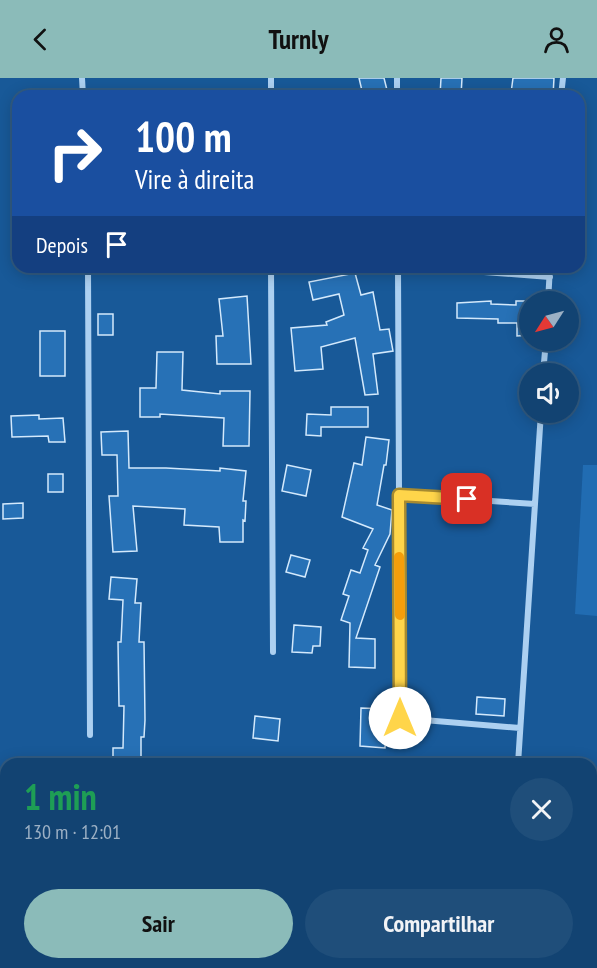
<!DOCTYPE html>
<html lang="pt">
<meta charset="utf-8">
<style>
body{margin:0;font-family:"PT Sans Narrow",sans-serif;background:#1f4e7a;color:#f1f3f6;height:100vh;display:flex;flex-direction:column;font-size:22px;white-space:nowrap}
*{box-sizing:border-box;margin:0}
p{font-size:20px;color:#9cb0c4}
.icon{flex:none;width:33px;height:33px;fill:none;stroke:currentColor;stroke-width:2;stroke-linecap:round;stroke-linejoin:round}
.map{position:relative;flex:1;overflow:hidden}
.sheet{position:absolute;left:0px;top:680px;width:597px;height:212px;display:flex;flex-direction:column;background:#124372;border-radius:18px 18px 0 0;box-shadow:0 3px 15px #0003,0 0 0 2px #315c84}
.sheet>*{flex:none}
.guide{position:absolute;left:12px;top:12px;width:573px;height:183px;border-radius:18px;box-shadow:0 3px 15px #0003,0 0 0 2px #315c84;background:#1a4fa0;color:#fff;overflow:hidden}
.needle{width:39px;rotate:234deg}
.buttons{position:absolute;left:519px;top:213px;display:grid;gap:12px}
.buttons a{display:grid;place-items:center;width:60px;height:60px;border-radius:50%;background:#124372;box-shadow:0 3px 15px #0003,0 0 0 2px #315c84;font-size:30px}
.pin{position:absolute;display:grid;place-items:center;width:51px;height:51px;color:#fff;margin:-26px;border-radius:12px;box-shadow:0 3px 9px #0006}
.me{position:absolute;width:66px;margin:-33px;rotate:0deg;stroke-linejoin:round;filter:drop-shadow(0 0 4px #0008)}
.turn{display:flex;align-items:center;gap:21px;height:126px;padding:0 24px;font-size:27px}
.turn .icon{width:78px;height:78px;stroke-width:2.5}
.turn b{display:block;font-size:42px;line-height:51px}
.then{display:flex;align-items:center;height:57px;padding:0 24px;background:#0003;gap:12px;font-size:22px}
.round{display:grid;place-items:center;flex:none;width:63px;height:63px;border-radius:32px;background:#1f4e7a}
.head{display:flex;align-items:center;justify-content:space-between;height:102px;padding:0 24px}
h1{font-size:36px;font-weight:600;line-height:45px;color:#1e9e55}
.button{display:flex;gap:12px;margin-top:auto;padding:12px 24px}
.button a{flex:1;height:69px;border-radius:36px;background:#8bbbb9;color:#111;font-size:24px;font-weight:600;line-height:69px;text-align:center}
.button a+a{background:#1f4e7a;color:#f1f3f6}
header{display:flex;justify-content:space-between;align-items:center;height:78px;padding:0 24px;background:#8bbbb9;color:#111;font-size:27px;font-weight:600}
.map>svg:first-child{display:block}
.park{fill:#216cb2}
.building{fill:#2771b6;stroke:#d3e9fc;stroke-width:1.5}
.lines{fill:none;stroke-linecap:round;stroke-linejoin:round}
.minor{stroke:#acd0f1;stroke-width:6}
.route-casing{stroke:#a68a30;stroke-width:15}
.route{stroke:#ffd54a;stroke-width:10}
.slow{stroke:#f59e0b;stroke-width:10}
</style>
<header><svg class="icon" aria-label="back" viewBox="0 0 24 24"><path d="M15 5l-7 7 7 7"/></svg>Turnly<svg class="icon" aria-label="person" viewBox="0 0 24 24"><circle cx="12" cy="8" r="4"/><path d="M4 21q1-7 8-7t8 7"/></svg></header>
<div class="map">
<svg width="597" height="890" viewBox="0 0 597 890">
<rect width="100%" height="100%" fill="#185998"/>
<path class="park" d="M583 387H597V538L575 536Z"/>
<path class="building" d="M359 0H384L387 12 363 17Z
M441 0H462L461 18H440Z
M513 0H554L553 18 511 15Z
M355 195 361 217 373 214 380 252 389 251 393 273 373 276 378 316 365 317 355 260 321 269 323 291 295 293 291 250 327 247 326 244 344 237 339 216 313 222 309 204Z
M247 218 251 286H217L216 258H223L219 221Z
M491 223V226L516 227V223H530V257L517 258V245H498V241L457 240V225Z
M98 236H113V257H98Z
M40 253H65V298H40Z
M157 274H183L182 312 220 316V313H250L249 368H223L224 340 160 336V339H140V310H156Z
M331 329H368V349H321V358L306 357 307 336 331 337Z
M39 337V341L63 340 65 364H49L48 358 12 359 11 338Z
M128 353 129 390H166L220 393V390L246 393 243 423H246L245 443 243 442V464H220L219 449 184 447 185 431 133 428 137 473 113 474 109 418H118L117 377H102L101 354Z
M366 359 389 362 386 387H384L377 427 392 432 390 456 375 487 380 489 356 560 375 561V590L349 589 350 545 341 542 349 518 343 516 351 492 360 495 368 472 363 470 373 451 342 439 354 385 362 387Z
M287 387 311 392 306 418 282 413Z
M48 396H63V414H48Z
M23 425V440L3 441V426Z
M291 477 310 482 305 499 286 494Z
M111 499 137 501 135 525H141L139 564H144L145 642 144 659H141V686H113V670H123L124 628H119L118 564H121L123 522 109 521Z
M294 547 321 549 320 568H313L312 575 292 574Z
M477 619 505 621 504 638 476 636Z
M361 630 387 631 385 670 360 668Z
M255 638 280 641 278 663 253 660Z"/>
<g class="lines">
<path class="minor" d="M82 0 83 18
M271 0V18
M397 0V18
M561 18 563 0
M88 189 90 657
M271 189 273 574
M398 189 400 640 520 650
M419 189 550 199
M548 224 550 189
M543 296 546 262
M399 417 535 426
M518 686 541 334
M591 819H597"/>
</g>
<g class="lines">
<defs>
<path id="route" d="M400 640 399 417 467 421"/>
</defs>
<use href="#route" class="route-casing"/>
<use href="#route" class="route"/>
<path class="slow" d="M399 479 400 537"/>
</g>
</svg>
<div class="buttons">
<a><svg class="needle" viewBox="-14 -14 28 28"><path d="M0-13l5 13h-10z" fill="#e53935"/><path d="M0 13l5-13h-10z" fill="#9cb0c4"/></svg></a>
<a><svg class="icon" aria-label="sound" viewBox="0 0 24 24"><path d="M4 9h4l5-4v14l-5-4H4zM17 9q2 3 0 6"/></svg></a>
</div>
<div class="pin" style="left:467px;top:421px;background:#d93025"><svg class="icon" aria-label="arrive" viewBox="0 0 24 24"><path d="M6 21V4h12l-3 4 3 4H6"/></svg></div>
<svg class="me" style="left:400px;top:640px" viewBox="-20 -20 40 40"><circle r="19" fill="#fff"/><path d="M0-13L10 11 0 6-10 11z" fill="#ffd54a"/></svg>
<div class="guide">
<div class="turn"><svg class="icon" aria-label="right" viewBox="0 0 24 24"><path d="M7 20v-9h11M14 6l5 5-5 5"/></svg><div><b>100 m</b>Vire à direita</div></div>
<div class="then">Depois<svg class="icon" aria-label="arrive" viewBox="0 0 24 24"><path d="M6 21V4h12l-3 4 3 4H6"/></svg></div>
</div>
<section class="sheet">
<div class="head"><div><h1>1 min</h1><p>130 m · 12:01</p></div><a class="round"><svg class="icon" aria-label="close" viewBox="0 0 24 24"><path d="M6 6l12 12M18 6L6 18"/></svg></a></div>
<div class="button"><a>Sair</a><a>Compartilhar</a></div>
</section>
</div>
